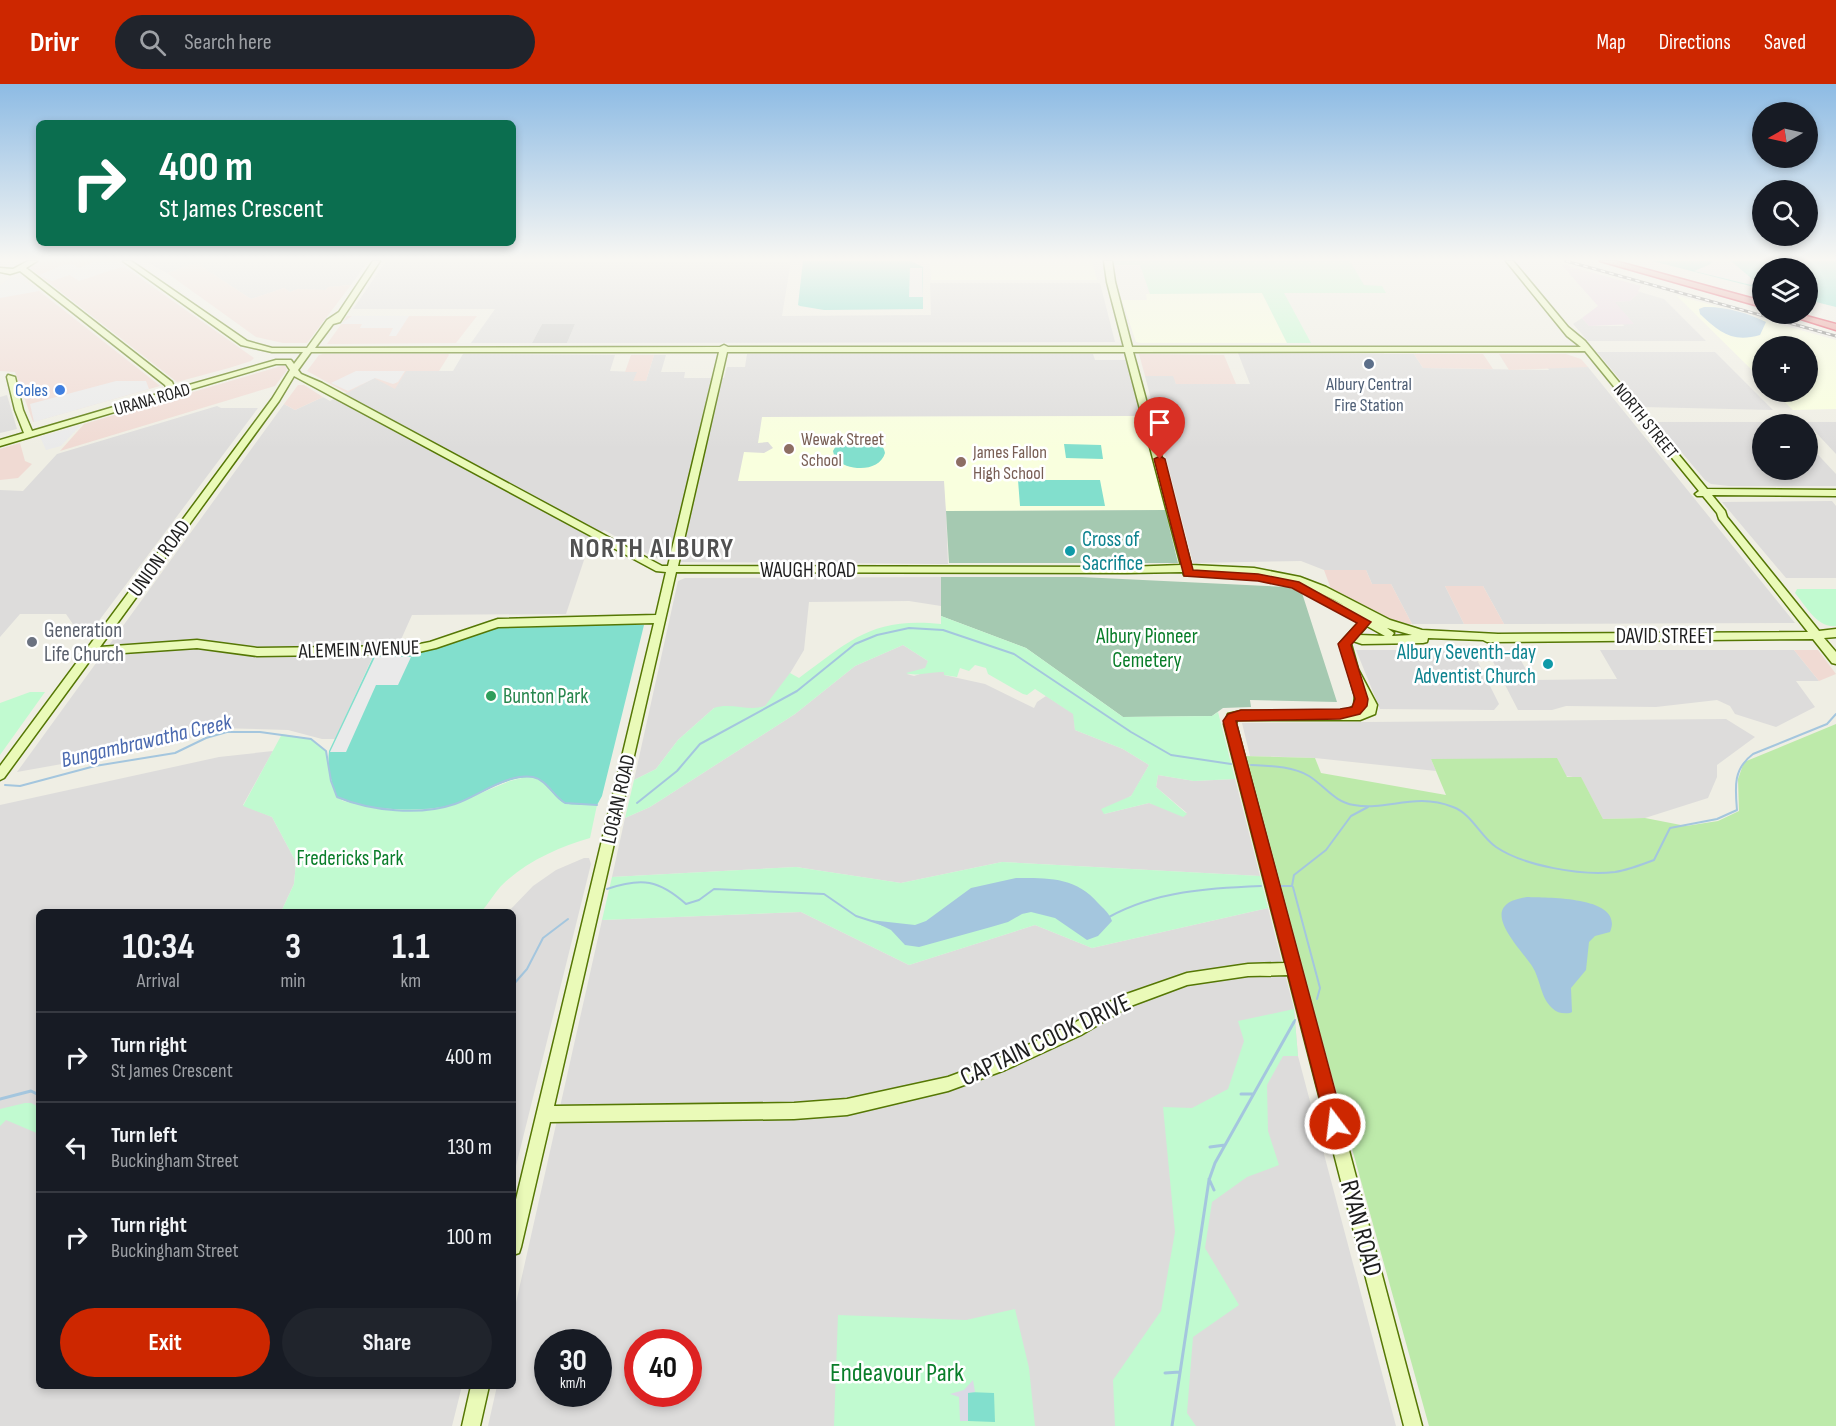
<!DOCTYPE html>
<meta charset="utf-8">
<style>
body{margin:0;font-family:"Sofia Sans Condensed",sans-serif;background:#20242c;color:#f1f3f6;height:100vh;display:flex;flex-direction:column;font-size:22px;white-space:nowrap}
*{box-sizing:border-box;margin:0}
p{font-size:20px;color:#9ea1a6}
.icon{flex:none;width:33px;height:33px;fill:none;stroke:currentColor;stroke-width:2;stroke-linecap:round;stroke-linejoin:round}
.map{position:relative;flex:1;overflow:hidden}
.drawer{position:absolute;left:36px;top:825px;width:480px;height:480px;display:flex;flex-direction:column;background:#171b24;border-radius:9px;box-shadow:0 3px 9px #0003}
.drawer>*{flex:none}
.top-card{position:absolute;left:36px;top:36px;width:480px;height:126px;border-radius:9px;box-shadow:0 3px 9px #0003;background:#0b6e4f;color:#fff;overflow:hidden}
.needle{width:39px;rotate:261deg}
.tools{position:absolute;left:1752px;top:18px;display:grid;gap:12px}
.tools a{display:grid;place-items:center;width:66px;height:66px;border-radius:50%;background:#171b24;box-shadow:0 3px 9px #0003;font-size:30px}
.speed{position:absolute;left:534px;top:1245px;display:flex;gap:12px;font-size:30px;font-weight:700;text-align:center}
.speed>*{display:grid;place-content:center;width:78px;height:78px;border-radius:50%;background:#171b24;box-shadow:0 3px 9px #0003;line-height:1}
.speed small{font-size:15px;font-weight:400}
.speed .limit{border:9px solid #d22;background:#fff;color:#111}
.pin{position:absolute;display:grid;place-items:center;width:51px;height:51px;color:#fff;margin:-62px -26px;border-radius:50% 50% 50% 0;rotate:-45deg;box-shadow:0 0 6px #0007}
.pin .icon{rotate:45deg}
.me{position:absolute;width:66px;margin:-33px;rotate:345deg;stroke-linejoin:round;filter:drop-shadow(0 0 4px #0008)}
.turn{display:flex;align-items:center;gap:21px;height:126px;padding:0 24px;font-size:27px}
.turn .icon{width:78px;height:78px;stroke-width:2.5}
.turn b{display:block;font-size:42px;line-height:51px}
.eta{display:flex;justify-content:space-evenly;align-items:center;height:102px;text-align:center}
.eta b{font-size:36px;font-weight:700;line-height:42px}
.button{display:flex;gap:12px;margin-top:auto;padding:12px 24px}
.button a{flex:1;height:69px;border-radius:36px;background:#cd2700;color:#fff;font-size:24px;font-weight:700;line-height:69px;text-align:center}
.button a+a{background:#20242c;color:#f1f3f6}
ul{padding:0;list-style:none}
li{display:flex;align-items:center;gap:18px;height:90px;padding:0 24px;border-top:2px solid #363941}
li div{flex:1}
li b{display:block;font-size:22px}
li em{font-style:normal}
header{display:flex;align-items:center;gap:36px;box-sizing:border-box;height:84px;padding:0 30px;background:#cd2700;color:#fff}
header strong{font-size:28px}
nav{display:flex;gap:33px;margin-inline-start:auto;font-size:21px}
.search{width:420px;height:54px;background:#20242c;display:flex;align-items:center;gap:15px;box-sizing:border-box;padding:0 21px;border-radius:33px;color:#9ea1a6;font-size:22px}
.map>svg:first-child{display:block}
.residential{fill:#dddcdb;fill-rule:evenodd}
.commercial{fill:#f0dad3}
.industrial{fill:#e9d6e2}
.education{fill:#f9ffde}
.religious{fill:#ccc}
.grass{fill:#bdeaaa}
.cemetery{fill:#a5c9b1}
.park{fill:#c1fad0}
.pitch{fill:#82dfcd}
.parking{fill:#eaeaea}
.plaza{fill:#dbd9e5}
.water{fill:#a4c6de}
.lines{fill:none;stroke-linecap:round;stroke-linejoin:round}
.stream-far1{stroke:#a4c6de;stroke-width:2}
.stream{stroke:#a4c6de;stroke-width:3}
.secondary-casing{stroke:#557704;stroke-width:3}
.highway-casing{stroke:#dd223f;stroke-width:3}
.secondary{fill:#eafab8;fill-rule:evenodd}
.highway{fill:#e88c8b;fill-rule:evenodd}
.rail-casing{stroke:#6c6c6c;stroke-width:3}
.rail{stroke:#fff;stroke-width:1.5;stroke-dasharray:4.5;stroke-linecap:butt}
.route{fill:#cd2700;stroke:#851900;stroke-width:1.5}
.service-dot{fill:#5c6f8a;stroke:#fff;stroke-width:2}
.shop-dot{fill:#3f7fe0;stroke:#fff;stroke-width:2}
.education-dot{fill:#8d6e63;stroke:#fff;stroke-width:2}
.culture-dot{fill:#0f9aa8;stroke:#fff;stroke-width:2}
.worship-dot{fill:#6b7280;stroke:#fff;stroke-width:2}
.leisure-dot{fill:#2e9e5b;stroke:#fff;stroke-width:2}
.labels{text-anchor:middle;stroke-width:5;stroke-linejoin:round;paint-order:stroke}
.far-service-label{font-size:18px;fill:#4e5e75;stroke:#fff}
.far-shop-label{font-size:18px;fill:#366cbe;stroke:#fff;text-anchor:end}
.far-street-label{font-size:18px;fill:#1e1e1e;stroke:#fff}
.far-education-label{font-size:18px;fill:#785e54;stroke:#fff;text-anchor:start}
.culture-label{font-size:21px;fill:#0d838f;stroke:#fff;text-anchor:start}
.street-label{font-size:21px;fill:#1e1e1e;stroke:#fff}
.worship-label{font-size:21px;fill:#5b616d;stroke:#fff;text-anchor:start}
.park-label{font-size:21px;fill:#0a7e2a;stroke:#fff}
.leisure-label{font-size:21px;fill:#27864d;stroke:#fff;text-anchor:start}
.water-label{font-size:22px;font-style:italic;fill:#4a69af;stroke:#fff}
.near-street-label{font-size:26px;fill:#1e1e1e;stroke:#fff}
.near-park-label{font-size:26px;fill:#0a7e2a;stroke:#fff}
.district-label{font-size:27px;font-weight:bold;letter-spacing:1.5px;fill:#515151;stroke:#fff}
</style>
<header>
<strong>Drivr</strong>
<div class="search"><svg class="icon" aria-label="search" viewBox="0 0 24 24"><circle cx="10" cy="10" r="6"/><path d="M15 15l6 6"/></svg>Search here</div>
<nav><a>Map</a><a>Directions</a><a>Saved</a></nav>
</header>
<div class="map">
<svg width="1836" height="1342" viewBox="0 0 1836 1342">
<rect width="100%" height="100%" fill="#efeee4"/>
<path class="residential" d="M144 177H368L351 201 328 203 326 206 298 205 290 208 284 204 251 215 196 179 167 189Z
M386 177H791L782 232 931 231 930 199H1100L1115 258 567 259 575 240H542L532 259H471L495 225H353Z
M1640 208 1664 215 1706 257H1588L1573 240 1582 234 1589 242H1624L1623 240 1633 239 1614 218 1630 217Z
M1597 268H1715L1773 326 1643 323Z
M1238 269 1414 270 1423 284 1549 286 1547 283H1588L1795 539 1504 540 1483 502H1445L1464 540H1412L1391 500H1372L1366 486H1324L1301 477 1193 479 1145 292H1174L1176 300H1250Z
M463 270 615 271 610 287 637 288 646 297 654 271H666L661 288H685L684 294H724L727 283H745L747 270H1093L1095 276H1126L1141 332 810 333 803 397H945L948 480 681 478 655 474 604 446 590 458 566 530 412 531 399 560 379 559 335 655H322L288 646 217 644 174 660 17 688 284 320 295 326 323 313 330 317 374 294 406 287H453Z
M7 311 17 345 0 349V313Z
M217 322 221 324H258L92 546H77L66 530H20L0 553V406L23 407 57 370Z
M1656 338H1786L1788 340H1762V386H1808V360L1836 390V402H1729L1711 400 1705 396Z
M1804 338H1836V370L1808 340Z
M1832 417 1836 422V494H1786L1722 418Z
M941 493V522L909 517 809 518 804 566 783 601 766 622 759 624H714L678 656 656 685 634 696 678 497 685 494Z
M903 561 928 577 926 584 907 590 914 592 929 587 944 588V591L985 600 1034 624 1037 618 1046 612 1074 630 1075 646 1123 665 1149 681 1132 711 1104 730 1149 719 1187 729 1156 703 1158 691 1194 697 1235 695 1260 792 1002 778 901 799 796 783 612 793 625 734 650 723 795 630 855 582Z
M1356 566H1472L1499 620 1494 626 1380 625Z
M1487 566H1515L1532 596 1617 595 1600 566H1794L1819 597H1796L1815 623 1776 643 1735 630 1730 622 1717 616 1656 623 1566 622 1552 626H1518Z
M1726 635 1755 653 1717 681V693L1708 714 1645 734 1603 735 1581 694 1431 675 1436 687 1315 674 1250 672 1242 639Z
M273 667 243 721 272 733 296 778 294 800 281 828H39V1302H462L452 1342H0V721L219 673Z
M584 774H589L591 780 513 1094V828H508L533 802 556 786Z
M1268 824 1294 925 1298 972 1396 1342H488L497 1302H513V1232L602 836 801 828 909 881 1035 841 1092 864ZM548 1258H598V1310H548ZM638 1258H688V1310H638Z"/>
<path class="commercial" d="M41 177H116L254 274 251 277 229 284 177 298 29 183Z
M196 179 251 215 284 204 290 208 298 205 326 206 328 203 351 201 307 259H283L256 253 167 189Z
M20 192 159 301 160 302 33 338 15 288 0 287V201L8 195Z
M347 232H477L456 259 327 260Z
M323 270H448L449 271 439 287H406L395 305 374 294 347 309 307 287 319 271Z
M1139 270 1224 271 1236 300H1176L1173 292H1145Z
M1414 270H1483L1493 285 1423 284Z
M1499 270H1566L1581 275 1588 283 1509 286Z
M631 271H654L646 297H633L637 288H625Z
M285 281 287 286 275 302 60 367 84 340Z
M298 301H304L323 313 295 326 284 320Z
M20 359 25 377 32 380 18 394 0 396V365Z
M1324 486H1366L1372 500H1391L1412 540H1399L1331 505Z
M1445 502H1483L1504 540H1464Z
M1794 566H1818L1836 590 1819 597Z"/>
<path class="industrial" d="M1561 180 1641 202 1638 207 1640 208 1630 217 1615 218 1634 240 1589 242 1582 234 1598 222Z"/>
<path class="education" d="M923 177H1092L1097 196H931L930 180Z
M1262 209 1287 259H1140L1136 258 1122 216H1147L1146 210Z
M1676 211 1836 256V325L1793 326 1774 308H1808V262H1762V296Z
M1141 332 1165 426 946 427 944 397H738L744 368 764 369 773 364 768 358 758 359 762 333Z"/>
<path class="religious" d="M542 240H575L567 259H532Z"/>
<path class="grass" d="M1836 640V1342H1429L1243 672 1315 674 1321 689 1446 711 1431 675 1557 674 1567 693H1581L1603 735 1645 734 1686 742 1718 737 1739 727 1738 695 1744 678Z"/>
<path class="cemetery" d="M1165 426 1178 479H949L946 427Z
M941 493H1081L1287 503 1302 509 1337 618 1250 616 1251 623 1223 624 1212 632 1123 633 1026 564 941 532Z"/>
<path class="park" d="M1111 177H1350L1364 201 1382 202 1386 209H1284L1311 259H1287L1262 209 1150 210 1140 181H1112Z
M1797 505H1836V542C1817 544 1806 522 1795 509Z
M941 532 1026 564 1123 633 1212 632 1218 628 1235 695 1194 697 1158 691 1156 703 1187 730 1183 733 1149 719 1104 730 1101 725 1131 712 1149 681 1123 665 1075 646 1073 630 1035 605 1027 611 1023 610 988 590 986 584 975 581 969 587 960 584 957 593 944 591V588C931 587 918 593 906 589L925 584 928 577 903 561 855 582 795 630 650 723 625 734 634 696 656 685 678 656 714 624C731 618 749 628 765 622L790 589 799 594C851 556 872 533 941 540Z
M30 608H45L0 671V619Z
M282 650 311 655 326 667 331 697 337 713 343 717 379 725 452 721 510 697 530 692 544 698 560 716 567 720 597 721 590 754C559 763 525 778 501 802 494 810 488 820 481 828H281L294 800 296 778 272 733 243 722Z
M1002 778 1260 792 1268 824 1092 864 1035 841 909 881 801 828 602 836 612 793 796 783 901 799Z
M1294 925 1298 972H1283L1267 1001 1268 1047 1279 1081 1247 1093 1212 1118 1205 1164 1239 1221 1193 1253 1187 1329 1196 1342H1115L1113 1296 1161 1227 1175 1148 1163 1023 1192 1024 1228 1005 1244 957 1238 937Z
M25 1019H31L39 1023V1050L6 1036 0 1042V1025Z
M1015 1225 1029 1284 1035 1342H834L838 1231 966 1236Z"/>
<path class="pitch" d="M803 177H911L923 183V225L824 226 800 222 798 221Z
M1652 177H1836V223L1808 216V184H1762V205Z
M861 353C872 354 883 357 885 369 879 389 848 387 835 375L833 367C838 356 850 354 861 353Z
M1064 360 1101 361 1103 375 1066 374Z
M1018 396H1100L1105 422H1020Z
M514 541H644L602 712 597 721C587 720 570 723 561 717 550 709 545 692 529 693 504 694 478 711 455 720 429 729 361 727 337 713 331 697 327 684 329 667L375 569 415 570 485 545Z
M968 1308 994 1309 995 1338 968 1337Z"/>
<path class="parking" d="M97 177H117L124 182 79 197 70 191 52 197 39 191 66 180H73L78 184Z
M1712 177H1731L1758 200 1751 201 1694 187 1711 180Z
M910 184H922L923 213H909Z
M20 192 39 207 0 214V201L8 195Z
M352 232H409L396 252H389L393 244H360L362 240H340Z
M356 287H405L398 298 393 300 375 294 348 307 331 299Z
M116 297H146L149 305 34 338 30 320Z
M81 341 61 362 46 366 40 353Z
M375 573H411L398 601H376L346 668H330Z"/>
<path class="plaza" d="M973 1296 975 1308 968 1309V1337H960L959 1313 950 1310 964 1306Z"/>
<path class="water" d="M1704 223C1723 222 1749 229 1766 238L1760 251C1732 259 1719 248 1700 230L1699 225Z
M1016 794C1048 794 1076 793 1098 819 1103 824 1110 830 1112 837L1098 852 1087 856 1055 834 1031 828 1022 830 1008 838 991 843 919 863 905 861 891 846 870 836 915 841 926 837 971 804Z
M1527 813C1548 814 1625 812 1610 848L1595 852 1589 858 1586 886 1571 904 1572 928 1570 929C1563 930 1557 929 1552 924 1540 913 1541 896 1532 882 1518 861 1474 820 1527 813Z"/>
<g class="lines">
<path class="stream-far1" d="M1251 681C1270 682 1292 682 1309 692 1325 702 1334 718 1354 721 1388 727 1414 708 1453 723 1472 730 1480 752 1496 763 1524 782 1582 792 1615 788 1628 786 1641 781 1654 776L1670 744 1717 735 1737 726C1735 703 1733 685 1753 670L1827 640 1836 630
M5 701 20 702 95 682 175 669 206 654 227 648H260L311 655 326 667 331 697 337 713C371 727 420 732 455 720 479 712 506 689 533 693 547 696 553 712 565 719L597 721
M637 719 677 687 700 660 797 607 855 560 877 551 909 544 943 546 1014 570 1131 648 1171 671 1231 680
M1277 802H1292L1294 791 1326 766 1351 732 1368 723
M1293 803 1320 904 1317 915
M607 805C642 793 659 796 686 820L699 816 714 805 824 810 856 832 884 841
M1109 833C1156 807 1209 804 1261 802
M513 901 527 885 543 854 568 835
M1293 940 1295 936"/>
<path class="stream" d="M1241 1010H1253
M0 1015 31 1007 39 1011
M1210 1063 1225 1061
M1209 1095 1214 1106
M1165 1289 1180 1288
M1172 1342 1209 1096 1215 1079 1294 938"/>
<defs>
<path id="secondary" d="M28 177H37L26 184 172 298 175 305 276 276H291L294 280 303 268H272L241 261 123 177H131L247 257 272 264H307L327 236 339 228 373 177H380L340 238 333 240 315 264 720 263 724 261 728 263H1124L1107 198 1104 177H1112L1115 198 1132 263H1581L1567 252 1506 177H1513L1568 243 1585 257 1707 405 1836 406V412L1712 411 1725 427 1727 433 1819 547 1836 545V553L1824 554 1836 568V580L1832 579 1813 555 1487 558 1483 556 1428 554 1427 558 1423 559 1362 560 1353 557 1351 560 1358 585 1377 621 1375 630 1360 636H1237L1236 640 1422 1342H1404L1288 891 1248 892 1187 901 1128 923 1081 951 1005 986 948 1007 847 1031 794 1035 550 1038 521 1163 519 1169 513 1171V1128L654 539 498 543 436 564 410 570 257 572 197 564 94 571 4 694 0 696V682L272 315 290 286 286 280H276L0 362V356L24 349 15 326 7 293 8 291 15 293 23 326 32 347 168 307 165 301 20 187 10 190 0 188V184L13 185ZM1585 267 1699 407 1695 410 1697 412H1703L1717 429 1719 435 1808 548 1498 550 1422 546 1390 536 1326 503 1300 493 1254 484 1191 481 1133 268ZM311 268H719L668 482H662L322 299 301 290 298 286ZM727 268H1125L1181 481 1127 483 678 482ZM294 292 656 487 666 488 656 531 498 535 430 558 410 562 257 564 197 556 100 563 279 317ZM676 488 1127 489 1183 488 1184 491H1192L1193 488C1252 488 1292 492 1344 521L1318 508H1310L1309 510 1359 538 1340 559 1355 612 1354 622 1343 628 1241 627 1228 630 1224 640 1285 879 1248 880 1187 889 1118 913 1071 941 1002 973 948 993 847 1015 794 1019 554 1022ZM1367 542 1385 552H1386L1359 551ZM1387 544 1412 551 1392 552 1394 549Z
M471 1302H489L480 1342H462Z"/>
<path id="highway" d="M1600 177H1615L1762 217V223Z
M1785 230H1799L1836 240V246Z"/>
</defs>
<use href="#secondary" class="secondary-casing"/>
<use href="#highway" class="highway-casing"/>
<use href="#secondary" class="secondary"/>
<use href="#highway" class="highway"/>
<defs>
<path id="rail" d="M1566 177 1836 252"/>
</defs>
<use href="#rail" class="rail-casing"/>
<use href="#rail" class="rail"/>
</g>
<linearGradient id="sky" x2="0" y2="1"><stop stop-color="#8dbbe4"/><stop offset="0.48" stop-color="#f8f7f3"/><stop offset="1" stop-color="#f8f7f3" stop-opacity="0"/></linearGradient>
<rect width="1836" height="365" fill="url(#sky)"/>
<path class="route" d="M1160 372 1165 375 1193 486 1258 490 1299 498 1371 538 1351 561 1368 615 1367 622 1360 630 1340 635 1236 637 1344 1040 1341 1046 1335 1049 1328 1046 1326 1040 1223 637 1228 630 1241 626 1340 625 1352 623 1355 615 1338 560 1357 539 1292 504 1258 497 1184 492 1154 375Z"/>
<circle class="service-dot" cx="1369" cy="280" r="6"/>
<circle class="shop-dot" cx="60" cy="306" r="6"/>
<g class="education-dot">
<circle cx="789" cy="365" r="6"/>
<circle cx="961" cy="378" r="6"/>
</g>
<g class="culture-dot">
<circle cx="1070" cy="467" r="6"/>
<circle cx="1548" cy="580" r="6"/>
</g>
<circle class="worship-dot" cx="32" cy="558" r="6"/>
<circle class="leisure-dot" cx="491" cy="612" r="6"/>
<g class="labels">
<g class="far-service-label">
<text x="1369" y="306">Albury Central<tspan x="1369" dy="21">Fire Station</tspan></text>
</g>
<g class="far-shop-label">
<text x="48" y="312">Coles</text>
</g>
<g class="far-street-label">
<text transform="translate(152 315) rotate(-16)" y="6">URANA ROAD</text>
<text transform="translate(1646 337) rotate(51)" y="6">NORTH STREET</text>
</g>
<g class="far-education-label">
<text x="801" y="361">Wewak Street<tspan x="801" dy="21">School</tspan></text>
<text x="973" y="374">James Fallon<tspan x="973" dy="21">High School</tspan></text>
</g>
<g class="culture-label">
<text x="1082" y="462">Cross of<tspan x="1082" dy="24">Sacrifice</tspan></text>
<text x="1536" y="575" text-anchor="end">Albury Seventh-day<tspan x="1536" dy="24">Adventist Church</tspan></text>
</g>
<g class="street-label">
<text transform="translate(159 474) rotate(-54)" y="7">UNION ROAD</text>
<text x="808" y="493">WAUGH ROAD</text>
<text x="1665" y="559">DAVID STREET</text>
<text transform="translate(359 565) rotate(-2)" y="7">ALEMEIN AVENUE</text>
<text transform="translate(618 715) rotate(-77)" y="7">LOGAN ROAD</text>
</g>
<g class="worship-label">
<text x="44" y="553">Generation<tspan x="44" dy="24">Life Church</tspan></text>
</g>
<g class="park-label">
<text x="1147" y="559">Albury Pioneer<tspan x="1147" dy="24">Cemetery</tspan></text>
<text x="350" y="781">Fredericks Park</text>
</g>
<g class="leisure-label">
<text x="503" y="619">Bunton Park</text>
</g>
<g class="water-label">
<text transform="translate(146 656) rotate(-13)" y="8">Bungambrawatha Creek</text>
</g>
<g class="near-street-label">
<text transform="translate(1045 955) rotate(-25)" y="9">CAPTAIN COOK DRIVE</text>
<text transform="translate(1362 1144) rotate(75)" y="9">RYAN ROAD</text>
</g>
<g class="near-park-label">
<text x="897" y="1297">Endeavour Park</text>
</g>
<g class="district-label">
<text x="652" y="473">NORTH ALBURY</text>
</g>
</g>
</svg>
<div class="tools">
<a><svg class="needle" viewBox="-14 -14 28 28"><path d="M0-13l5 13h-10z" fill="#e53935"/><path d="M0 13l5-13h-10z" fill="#9ea1a6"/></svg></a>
<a><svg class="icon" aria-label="search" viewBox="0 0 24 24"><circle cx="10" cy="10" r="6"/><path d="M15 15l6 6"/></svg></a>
<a><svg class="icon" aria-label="layers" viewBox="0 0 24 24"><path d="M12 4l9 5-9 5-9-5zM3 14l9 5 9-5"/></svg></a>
<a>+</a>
<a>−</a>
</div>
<div class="speed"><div>30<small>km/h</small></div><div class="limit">40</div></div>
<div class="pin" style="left:1160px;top:375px;background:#d93025"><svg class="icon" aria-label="arrive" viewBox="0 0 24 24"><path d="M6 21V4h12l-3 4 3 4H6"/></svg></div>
<svg class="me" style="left:1335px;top:1040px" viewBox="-20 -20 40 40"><circle r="17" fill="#cd2700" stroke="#fff" stroke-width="3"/><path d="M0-11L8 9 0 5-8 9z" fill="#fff"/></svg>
<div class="top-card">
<div class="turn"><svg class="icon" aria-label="right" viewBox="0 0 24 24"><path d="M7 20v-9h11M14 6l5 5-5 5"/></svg><div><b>400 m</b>St James Crescent</div></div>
</div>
<section class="drawer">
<div class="eta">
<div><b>10:34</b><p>Arrival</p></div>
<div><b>3</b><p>min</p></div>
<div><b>1.1</b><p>km</p></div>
</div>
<ul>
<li><svg class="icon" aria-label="right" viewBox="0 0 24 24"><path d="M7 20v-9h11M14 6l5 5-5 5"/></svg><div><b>Turn right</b><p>St James Crescent</p></div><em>400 m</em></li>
<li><svg class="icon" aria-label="left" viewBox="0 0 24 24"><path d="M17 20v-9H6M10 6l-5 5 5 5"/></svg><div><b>Turn left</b><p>Buckingham Street</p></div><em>130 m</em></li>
<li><svg class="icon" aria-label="right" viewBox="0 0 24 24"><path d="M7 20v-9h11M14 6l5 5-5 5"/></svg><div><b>Turn right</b><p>Buckingham Street</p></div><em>100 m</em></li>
</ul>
<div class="button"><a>Exit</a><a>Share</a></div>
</section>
</div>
